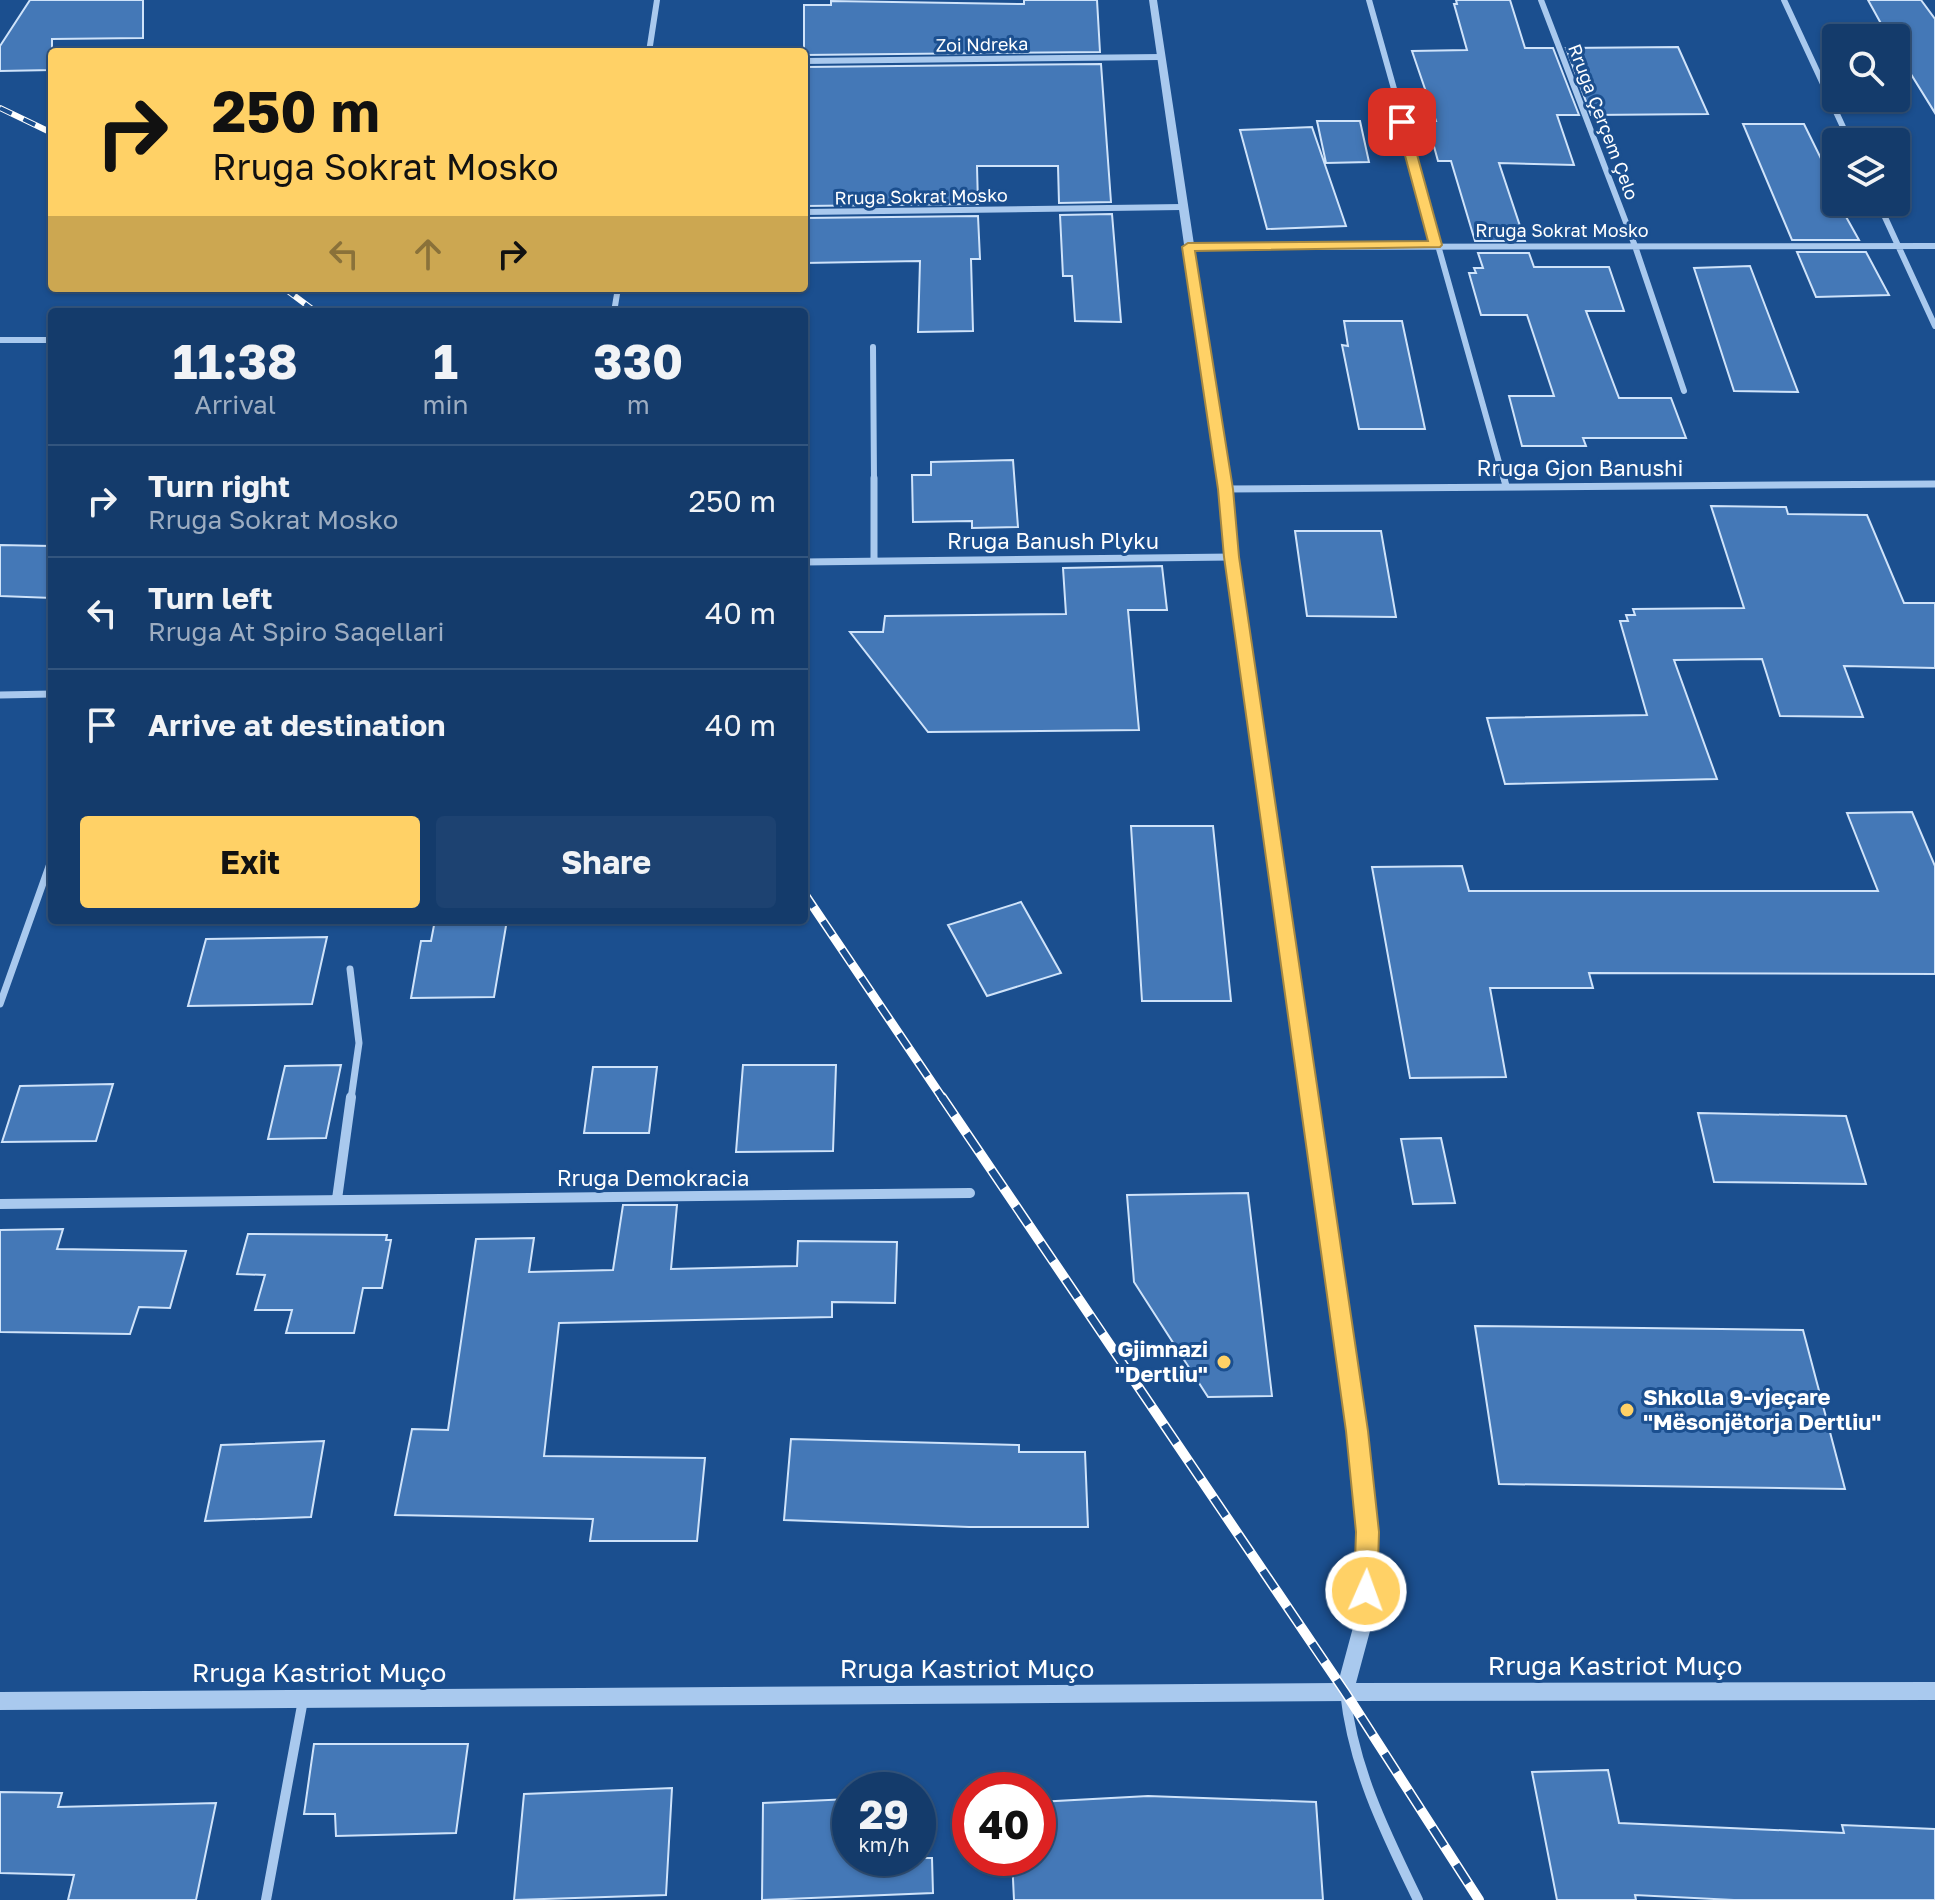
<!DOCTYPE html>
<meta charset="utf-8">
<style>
body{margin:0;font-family:"Golos Text",sans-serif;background:#1d4271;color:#f1f3f6;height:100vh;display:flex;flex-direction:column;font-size:30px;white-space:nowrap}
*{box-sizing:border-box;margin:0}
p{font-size:26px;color:#9dadc1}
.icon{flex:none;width:44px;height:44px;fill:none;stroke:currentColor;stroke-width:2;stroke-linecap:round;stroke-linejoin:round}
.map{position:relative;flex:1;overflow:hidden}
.side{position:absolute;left:48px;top:308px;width:760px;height:616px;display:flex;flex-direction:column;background:#143b6b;border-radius:8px;box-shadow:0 2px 6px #0004,0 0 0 2px #33557e}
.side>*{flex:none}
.hud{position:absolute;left:48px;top:48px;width:760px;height:244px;border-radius:8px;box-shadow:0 2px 6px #0004,0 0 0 2px #33557e;background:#ffd166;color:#111;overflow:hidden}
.buttons{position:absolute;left:1822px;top:24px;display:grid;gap:16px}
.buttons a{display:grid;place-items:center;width:88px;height:88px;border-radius:8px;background:#143b6b;box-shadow:0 2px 6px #0004,0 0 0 2px #33557e;font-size:40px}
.speed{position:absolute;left:832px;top:1772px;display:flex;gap:16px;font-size:40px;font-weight:700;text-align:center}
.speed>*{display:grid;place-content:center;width:104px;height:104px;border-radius:50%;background:#143b6b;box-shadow:0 2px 6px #0004,0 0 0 2px #33557e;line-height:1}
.speed small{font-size:20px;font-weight:400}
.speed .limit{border:12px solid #d22;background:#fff;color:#111}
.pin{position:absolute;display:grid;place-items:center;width:68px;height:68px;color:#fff;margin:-34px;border-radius:16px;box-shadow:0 4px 12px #0006}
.me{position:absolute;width:88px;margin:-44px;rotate:2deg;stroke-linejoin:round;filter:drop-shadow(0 0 6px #0008)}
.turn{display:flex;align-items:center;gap:28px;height:168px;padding:0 32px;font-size:36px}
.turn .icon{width:104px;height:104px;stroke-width:2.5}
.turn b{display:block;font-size:56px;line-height:68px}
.lanes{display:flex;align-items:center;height:76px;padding:0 32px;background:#0003;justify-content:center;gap:40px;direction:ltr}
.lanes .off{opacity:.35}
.eta{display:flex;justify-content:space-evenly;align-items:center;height:136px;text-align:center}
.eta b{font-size:48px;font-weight:700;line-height:56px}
.cta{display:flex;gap:16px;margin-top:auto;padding:16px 32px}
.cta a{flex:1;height:92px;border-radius:8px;background:#ffd166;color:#111;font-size:32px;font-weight:700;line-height:92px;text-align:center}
.cta a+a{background:#1d4271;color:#f1f3f6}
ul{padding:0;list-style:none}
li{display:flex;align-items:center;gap:24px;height:112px;padding:0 32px;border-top:2px solid #33557e}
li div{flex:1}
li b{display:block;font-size:30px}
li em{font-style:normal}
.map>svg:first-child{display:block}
.building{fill:#4478b7;stroke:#cfe3fa;stroke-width:2}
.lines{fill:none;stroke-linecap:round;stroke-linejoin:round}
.minor-far2{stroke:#a9c9ee;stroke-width:6}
.minor-far1{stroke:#a9c9ee;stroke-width:7}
.minor{stroke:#a9c9ee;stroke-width:10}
.tertiary{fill:#a9c9ee;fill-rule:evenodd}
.rail-far2-casing{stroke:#fff;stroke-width:6}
.rail-far1-casing{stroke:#fff;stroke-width:9}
.rail-casing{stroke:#fff;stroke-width:10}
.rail-far2{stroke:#1b4f8f;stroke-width:4;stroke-dasharray:13;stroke-linecap:butt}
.rail-far1{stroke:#1b4f8f;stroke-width:6;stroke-dasharray:17;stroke-linecap:butt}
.rail{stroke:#1b4f8f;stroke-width:7;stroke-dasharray:22;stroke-linecap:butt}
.route{fill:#ffd166;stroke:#a68842;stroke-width:2}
.poi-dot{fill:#ffd166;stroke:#1b4f8f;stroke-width:3}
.labels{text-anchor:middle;stroke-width:6;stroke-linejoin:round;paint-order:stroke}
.far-street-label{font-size:18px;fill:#fff;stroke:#1b4f8f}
.street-label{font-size:22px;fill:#fff;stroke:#1b4f8f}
.poi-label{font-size:22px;font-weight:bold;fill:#fff;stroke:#1b4f8f;text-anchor:end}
.near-street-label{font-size:26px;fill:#fff;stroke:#1b4f8f}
</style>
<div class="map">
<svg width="1935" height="1900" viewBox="0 0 1935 1900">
<rect width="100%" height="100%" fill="#1b4f8f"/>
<path class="building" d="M30 0H143V38L52 39V70L0 71V46Z
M1024 0H1097L1100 52 804 55V5H831V1L1024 4Z
M1456 0H1510L1525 48H1553L1579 115H1557L1574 165 1499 163 1525 241H1475L1451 161H1438L1427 121H1436L1412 51 1467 50 1454 4H1457Z
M1868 0H1921L1935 19V113L1896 50V38H1889Z
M1678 47 1708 114 1591 115 1566 48Z
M1101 64 1111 202 1059 203 1058 166H977L978 204 804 206V67Z
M1317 121H1360L1369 162 1326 163Z
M1743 124H1804L1836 189V202H1842L1844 206H1840L1859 240H1792Z
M1312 127 1346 226 1267 229 1240 130Z
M1112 214 1121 322 1075 321 1072 276H1063L1060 215Z
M978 216 980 259H971L973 331 918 332 920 261 804 263V218Z
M1797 252H1866L1889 295 1816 297Z
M1478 253H1529L1534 267H1609L1624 311H1586L1619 398H1671L1686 438H1583L1586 446H1522L1509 396H1554L1527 315H1481L1469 273H1476L1474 268H1483Z
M1750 266 1798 392 1734 391 1694 268Z
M1344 321H1402L1425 429H1359L1342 345 1348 346Z
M1013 460 1018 527 972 528V521L913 522 912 475H931V462Z
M1711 506 1786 507 1788 514 1867 515 1904 603H1935V668L1844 666 1863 717 1780 716 1762 659 1674 660 1717 779 1505 784 1487 718 1647 715 1620 621H1628L1626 615H1635L1633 609 1744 608Z
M1295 531H1381L1396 617 1307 616Z
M0 545 52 546V598L0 596Z
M1162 566 1167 610H1128L1139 730 928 732 850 632H883L885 616 1066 614 1063 568Z
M1912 812 1935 866V974L1589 973 1593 988H1490L1506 1077 1410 1078 1372 867 1462 866 1469 891H1878L1847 813Z
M1131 826H1213L1231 1001H1142Z
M1021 902 1061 973 987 996 948 925Z
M435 920H507L494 997 411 998 421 941H431Z
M327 937 312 1004 188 1006 206 939Z
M341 1065 326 1138 268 1139 285 1066Z
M743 1065H836L833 1151 736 1152Z
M593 1067H657L649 1133H584Z
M113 1084 96 1141 2 1142 20 1086Z
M1698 1113 1846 1116 1866 1184 1714 1182Z
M1441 1138 1455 1203 1413 1204 1401 1139Z
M1248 1193 1272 1396 1208 1397 1134 1282 1127 1195Z
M623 1205H677L671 1269 797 1266 798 1241 897 1242 895 1303 832 1302V1317L559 1323 544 1456 705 1458 697 1541H590L593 1519 395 1515 412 1429 448 1430 476 1239 534 1238 529 1272 613 1270Z
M63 1229 57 1249 186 1251 170 1308 139 1307 130 1334 0 1332V1230Z
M248 1234 387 1235 386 1240H391L382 1288H363L354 1333H286L292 1310H255L265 1275 237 1274Z
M1475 1326 1803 1330 1845 1489 1499 1484Z
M791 1439 1019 1445V1452H1085L1088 1527H969L784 1520Z
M324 1441 311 1517 205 1521 221 1445Z
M314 1744H468L456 1833 336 1836 335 1814H304Z
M1608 1770 1619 1823 1844 1833 1842 1825 1935 1829V1900H1734L1635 1895 1636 1900H1557L1532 1772Z
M672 1788 666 1895 514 1900 524 1794Z
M0 1792 62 1793 58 1807 216 1803 196 1900H68L74 1875 0 1873Z
M1148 1796 1316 1802 1323 1900H1014L1012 1858H1038V1802Z
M850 1799V1858H932L933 1893 762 1900 763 1803Z"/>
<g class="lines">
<path class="minor-far2" d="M1369 0 1504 480
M1541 0 1635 246 1684 391
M1784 0 1850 142
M649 52 657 0
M804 61 1161 57
M1878 202 1935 326
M804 212 1182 207
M1188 247 1935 246
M614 312 618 288
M0 340H52
M873 347 874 480"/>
<path class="minor-far1" d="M874 478V560
M1504 478 1506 486
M1225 489 1935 484
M804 562 1232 557
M0 695 52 694
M350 969 359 1043 351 1099
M0 1004 52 858"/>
<path class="minor" d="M337 1199 351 1097
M0 1204 970 1193
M1345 1692C1353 1768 1385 1832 1418 1900
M266 1900 303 1700"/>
<path class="tertiary" d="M1149 0H1157L1231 489 1238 557 1365 1431 1377 1532 1373 1620 1356 1683 1935 1682V1700L1345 1701 0 1710V1692L1338 1683 1355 1620 1359 1532 1349 1431 1226 557 1219 489Z"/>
<defs>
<path id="rail-far2" d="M0 108 52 133
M284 288 316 312"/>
<path id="rail-far1" d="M804 893 943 1099"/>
<path id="rail" d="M942 1097 1345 1692 1479 1900"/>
</defs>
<use href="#rail-far2" class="rail-far2-casing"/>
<use href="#rail-far1" class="rail-far1-casing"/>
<use href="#rail" class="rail-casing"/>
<use href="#rail-far2" class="rail-far2"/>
<use href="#rail-far1" class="rail-far1"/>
<use href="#rail" class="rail"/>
</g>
<path class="route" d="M1402 118 1408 122 1442 245 1440 247 1195 251 1233 489 1239 557 1368 1431 1379 1532 1377 1591 1374 1598 1366 1601 1358 1598 1354 1591 1356 1532 1346 1431 1224 557 1218 489 1182 247 1188 243 1428 241 1396 122Z"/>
<g class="poi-dot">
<circle cx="1224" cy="1362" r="8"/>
<circle cx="1627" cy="1410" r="8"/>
</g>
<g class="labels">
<g class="far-street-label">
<text transform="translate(982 45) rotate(-1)" y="6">Zoi Ndreka</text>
<text transform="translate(1603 122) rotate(69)" y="6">Rruga Çerçem Çelo</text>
<text transform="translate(921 197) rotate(-1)" y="6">Rruga Sokrat Mosko</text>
<text x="1562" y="237">Rruga Sokrat Mosko</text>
</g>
<g class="street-label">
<text x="1580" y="476">Rruga Gjon Banushi</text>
<text x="1053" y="549">Rruga Banush Plyku</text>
<text x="653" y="1186">Rruga Demokracia</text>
</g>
<g class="poi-label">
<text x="1208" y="1357">Gjimnazi<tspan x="1208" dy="25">"Dertliu"</tspan></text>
<text x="1643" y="1405" text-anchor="start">Shkolla 9-vjeçare<tspan x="1643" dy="25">"Mësonjëtorja Dertliu"</tspan></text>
</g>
<g class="near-street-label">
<text x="1615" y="1675">Rruga Kastriot Muço</text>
<text x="967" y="1678">Rruga Kastriot Muço</text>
<text x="319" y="1682">Rruga Kastriot Muço</text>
</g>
</g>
</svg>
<div class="buttons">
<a><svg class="icon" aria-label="search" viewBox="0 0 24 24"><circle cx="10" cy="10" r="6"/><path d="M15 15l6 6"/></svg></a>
<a><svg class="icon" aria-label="layers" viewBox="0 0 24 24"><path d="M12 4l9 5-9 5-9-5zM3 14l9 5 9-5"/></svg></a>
</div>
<div class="speed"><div>29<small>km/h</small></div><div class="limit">40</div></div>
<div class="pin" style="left:1402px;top:122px;background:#d93025"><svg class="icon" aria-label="arrive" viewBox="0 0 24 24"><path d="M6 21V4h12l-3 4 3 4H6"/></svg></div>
<svg class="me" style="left:1366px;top:1591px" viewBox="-20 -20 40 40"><circle r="17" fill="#ffd166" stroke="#fff" stroke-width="3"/><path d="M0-11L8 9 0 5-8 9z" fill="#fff"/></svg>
<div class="hud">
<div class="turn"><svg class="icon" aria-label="right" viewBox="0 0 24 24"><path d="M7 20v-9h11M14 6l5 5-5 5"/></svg><div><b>250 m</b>Rruga Sokrat Mosko</div></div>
<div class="lanes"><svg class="icon off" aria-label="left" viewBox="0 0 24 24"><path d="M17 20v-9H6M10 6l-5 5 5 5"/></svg><svg class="icon off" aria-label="ahead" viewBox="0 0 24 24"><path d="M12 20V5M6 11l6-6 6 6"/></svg><svg class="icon" aria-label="right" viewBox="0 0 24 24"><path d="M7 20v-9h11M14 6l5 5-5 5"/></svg></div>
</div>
<section class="side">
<div class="eta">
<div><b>11:38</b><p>Arrival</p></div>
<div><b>1</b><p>min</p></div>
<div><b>330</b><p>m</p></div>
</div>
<ul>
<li><svg class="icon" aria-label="right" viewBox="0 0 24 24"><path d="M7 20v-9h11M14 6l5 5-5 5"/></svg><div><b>Turn right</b><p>Rruga Sokrat Mosko</p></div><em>250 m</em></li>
<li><svg class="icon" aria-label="left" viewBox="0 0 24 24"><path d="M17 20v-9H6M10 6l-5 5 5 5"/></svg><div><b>Turn left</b><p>Rruga At Spiro Saqellari</p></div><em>40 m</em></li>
<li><svg class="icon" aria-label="arrive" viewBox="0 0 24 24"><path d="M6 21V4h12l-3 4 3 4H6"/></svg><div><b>Arrive at destination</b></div><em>40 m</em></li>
</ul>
<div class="cta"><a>Exit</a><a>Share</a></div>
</section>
</div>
